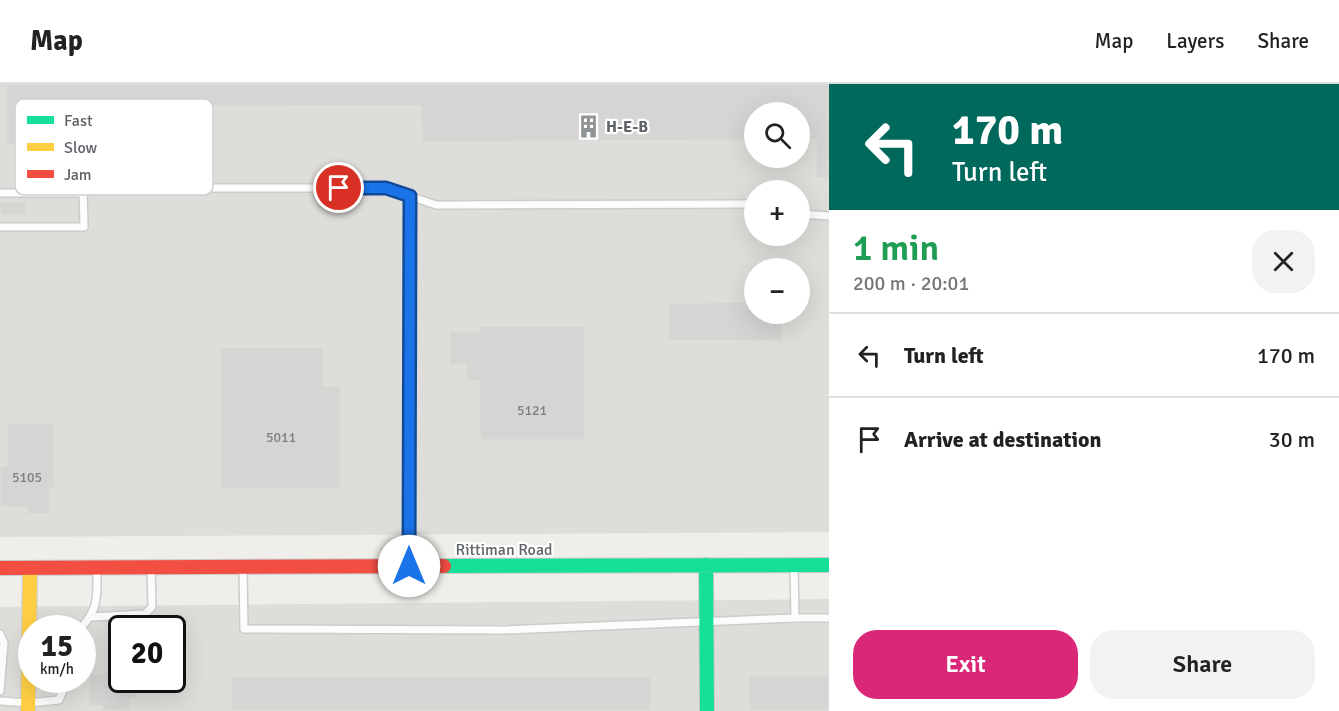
<!DOCTYPE html>
<meta charset="utf-8">
<style>
body{margin:0;font-family:Signika,sans-serif;background:#f2f2f2;color:#222;height:100vh;display:flex;flex-direction:column;font-size:22px;white-space:nowrap}
*{box-sizing:border-box;margin:0}
p{font-size:20px;color:#767676}
.icon{flex:none;width:33px;height:33px;fill:none;stroke:currentColor;stroke-width:2;stroke-linecap:round;stroke-linejoin:round}
.map{position:relative;flex:1;overflow:hidden}
.panel{display:flex;flex-direction:column;background:#fff;width:510px}
.panel>*{flex:none}
.banner{background:#00695c;color:#fff;overflow:hidden}
.fabs{position:absolute;left:744px;top:18px;display:grid;gap:12px}
.fabs a{display:grid;place-items:center;width:66px;height:66px;border-radius:50%;background:#fff;box-shadow:0 6px 24px #0002;font-size:30px}
.speed{position:absolute;left:18px;top:531px;display:flex;gap:12px;font-size:30px;font-weight:700;text-align:center}
.speed>*{display:grid;place-content:center;width:78px;height:78px;border-radius:50%;background:#fff;box-shadow:0 6px 24px #0002;line-height:1}
.speed small{font-size:15px;font-weight:400}
.speed .limit{border:3px solid #111;border-radius:9px;background:#fff;color:#111}
.pin{position:absolute;display:grid;place-items:center;width:51px;height:51px;color:#fff;margin:-26px;border:3px solid #fff;border-radius:50%;box-shadow:0 2px 6px #0007}
.me{position:absolute;width:66px;margin:-33px;rotate:0deg;stroke-linejoin:round;filter:drop-shadow(0 0 4px #0008)}
.turn{display:flex;align-items:center;gap:21px;height:126px;padding:0 24px;font-size:27px}
.turn .icon{width:78px;height:78px;stroke-width:2.5}
.turn b{display:block;font-size:42px;line-height:51px}
.round{display:grid;place-items:center;flex:none;width:63px;height:63px;border-radius:24px;background:#f2f2f2}
.overview{display:flex;align-items:center;justify-content:space-between;height:102px;padding:0 24px}
h1{font-size:36px;font-weight:600;line-height:45px;color:#1e9e55}
.button{display:flex;gap:12px;margin-top:auto;padding:12px 24px}
.button a{flex:1;height:69px;border-radius:24px;background:#db2777;color:#fff;font-size:24px;font-weight:600;line-height:69px;text-align:center}
.button a+a{background:#f2f2f2;color:#222}
ul{padding:0;list-style:none}
li{display:flex;align-items:center;gap:18px;height:84px;padding:0 24px;border-top:2px solid #e0e0e0}
li div{flex:1}
li b{display:block;font-size:22px}
li em{font-style:normal}
header{display:flex;align-items:center;gap:36px;box-sizing:border-box;height:84px;padding:0 30px;background:#fff;border-bottom:2px solid #e0e0e0}
header strong{font-size:28px}
nav{display:flex;gap:33px;margin-inline-start:auto;font-size:21px}
main{display:flex;flex:1;min-height:0}
.map>svg:first-child{display:block}
.industrial{fill:#dfddda;fill-rule:evenodd}
.building{fill:#d6d5d3;stroke:#deddd9;stroke-width:1.5}
.lines{fill:none;stroke-linecap:round;stroke-linejoin:round}
.lane-casing{stroke:#cbcccc;stroke-width:10}
.fast-casing{stroke:#cacacb;stroke-width:16}
.slow-casing{stroke:#cacacb;stroke-width:16}
.jam-casing{stroke:#cacacb;stroke-width:16}
.lane{stroke:#fdfcfc;stroke-width:7}
.fast{stroke:#16e098;stroke-width:14}
.slow{stroke:#ffcf43;stroke-width:14}
.jam{stroke:#f24e42;stroke-width:14}
.route-casing{stroke:#114b97;stroke-width:15}
.route{stroke:#1a73e8;stroke-width:10}
.labels{text-anchor:middle;stroke-width:4.5;stroke-linejoin:round;paint-order:stroke}
.number-label{font-size:14px;fill:#7e8184}
.poi-label{font-size:16px;font-weight:bold;fill:#5f6368;stroke:#fff;text-anchor:start}
.street-label{font-size:16px;fill:#5f6368;stroke:#fff}
.key{fill:#fff;stroke:#cfd0d2;stroke-width:1.5}
.key-label{font-size:16px;fill:#5f6368}
</style>
<header>
<strong>Map</strong>
<nav><a>Map</a><a>Layers</a><a>Share</a></nav>
</header>
<main>
<div class="map">
<svg width="829" height="627" viewBox="0 0 829 627">
<rect width="100%" height="100%" fill="#efeeea"/>
<path class="industrial" d="M0 0H829V448L0 453ZM754 28H800V74H754ZM754 106H800V152H754ZM754 184H800V230H754Z
M829 515V627H0V523ZM32 544H82V596H32ZM122 544H172V596H122Z"/>
<path class="building" d="M6 0H829V94H816V56H800V28H754V56L422 58 421 22 56 23V61H6Z
M0 118H26V131H0Z
M754 218V230H782V257H668V219Z
M479 242H585V356H480L479 297H467L466 280H449V248H479Z
M220 263H323V302H341V405H221Z
M7 339H55V404H50V430H27V423H0V382H7Z
M89 589H122V596H130V605H138V615H130V627H102V622H89Z
M749 592H829V627H749Z
M231 593H651V627H231Z"/>
<g class="lines">
<defs>
<path id="lane" d="M0 109H83
M800 130 829 132
M0 143H84L83 104H386L436 121 754 120
M409 481 410 112
M243 485 244 545 505 546 795 534 794 484
M92 533 145 530 152 523 151 484
M795 534H829
M81 544C99 524 97 512 97 486
M0 550 4 559 0 607
M0 617 29 619 59 616 64 604V596"/>
<path id="fast" d="M706 481 707 627
M444 482 829 481"/>
<path id="slow" d="M28 627 30 484"/>
<path id="jam" d="M0 484 444 482"/>
</defs>
<use href="#lane" class="lane-casing"/>
<use href="#fast" class="fast-casing"/>
<use href="#slow" class="slow-casing"/>
<use href="#jam" class="jam-casing"/>
<use href="#lane" class="lane"/>
<use href="#fast" class="fast"/>
<use href="#slow" class="slow"/>
<use href="#jam" class="jam"/>
</g>
<g class="lines">
<defs>
<path id="route" d="M339 104H386L410 112 409 482"/>
</defs>
<use href="#route" class="route-casing"/>
<use href="#route" class="route"/>
</g>
<defs>
<symbol id="building-bare" viewBox="-9 -9 18 18"><path d="M-4-6H4V6H1V3H-1V6H-4ZM-2.5-4.3h1.7v1.8h-1.7ZM.8-4.3h1.7v1.8H.8ZM-2.5-1h1.7V.8h-1.7ZM.8-1h1.7V.8H.8Z" fill="#919496" stroke="#fff" stroke-width="2.5" paint-order="stroke"/></symbol>
</defs>
<g fill-rule="evenodd">
<use href="#building-bare" x="572" y="26" width="33" height="33"/>
</g>
<g class="labels">
<g class="number-label">
<text x="532" y="331">5121</text>
<text x="281" y="358">5011</text>
<text x="27" y="398">5105</text>
</g>
<g class="poi-label">
<text x="606" y="48">H-E-B</text>
</g>
<g class="street-label">
<text x="504" y="471">Rittiman Road</text>
</g>
</g>
<rect x="15" y="15" width="198" height="96" rx="9" class="key"/>
<rect x="27" y="32" width="27" height="8" fill="#16e098"/>
<rect x="27" y="59" width="27" height="8" fill="#ffcf43"/>
<rect x="27" y="86" width="27" height="8" fill="#f24e42"/>
<g class="key-label">
<text x="64" y="42">Fast</text>
<text x="64" y="69">Slow</text>
<text x="64" y="96">Jam</text>
</g>
</svg>
<div class="fabs">
<a><svg class="icon" aria-label="search" viewBox="0 0 24 24"><circle cx="10" cy="10" r="6"/><path d="M15 15l6 6"/></svg></a>
<a>+</a>
<a>−</a>
</div>
<div class="speed"><div>15<small>km/h</small></div><div class="limit">20</div></div>
<div class="pin" style="left:339px;top:104px;background:#d93025"><svg class="icon" aria-label="arrive" viewBox="0 0 24 24"><path d="M6 21V4h12l-3 4 3 4H6"/></svg></div>
<svg class="me" style="left:409px;top:482px" viewBox="-20 -20 40 40"><circle r="19" fill="#fff"/><path d="M0-13L10 11 0 6-10 11z" fill="#1a73e8"/></svg>
</div>
<section class="panel">
<div class="banner">
<div class="turn"><svg class="icon" aria-label="left" viewBox="0 0 24 24"><path d="M17 20v-9H6M10 6l-5 5 5 5"/></svg><div><b>170 m</b>Turn left</div></div>
</div>
<div class="overview"><div><h1>1 min</h1><p>200 m · 20:01</p></div><a class="round"><svg class="icon" aria-label="close" viewBox="0 0 24 24"><path d="M6 6l12 12M18 6L6 18"/></svg></a></div>
<ul>
<li><svg class="icon" aria-label="left" viewBox="0 0 24 24"><path d="M17 20v-9H6M10 6l-5 5 5 5"/></svg><div><b>Turn left</b></div><em>170 m</em></li>
<li><svg class="icon" aria-label="arrive" viewBox="0 0 24 24"><path d="M6 21V4h12l-3 4 3 4H6"/></svg><div><b>Arrive at destination</b></div><em>30 m</em></li>
</ul>
<div class="button"><a>Exit</a><a>Share</a></div>
</section>
</main>
